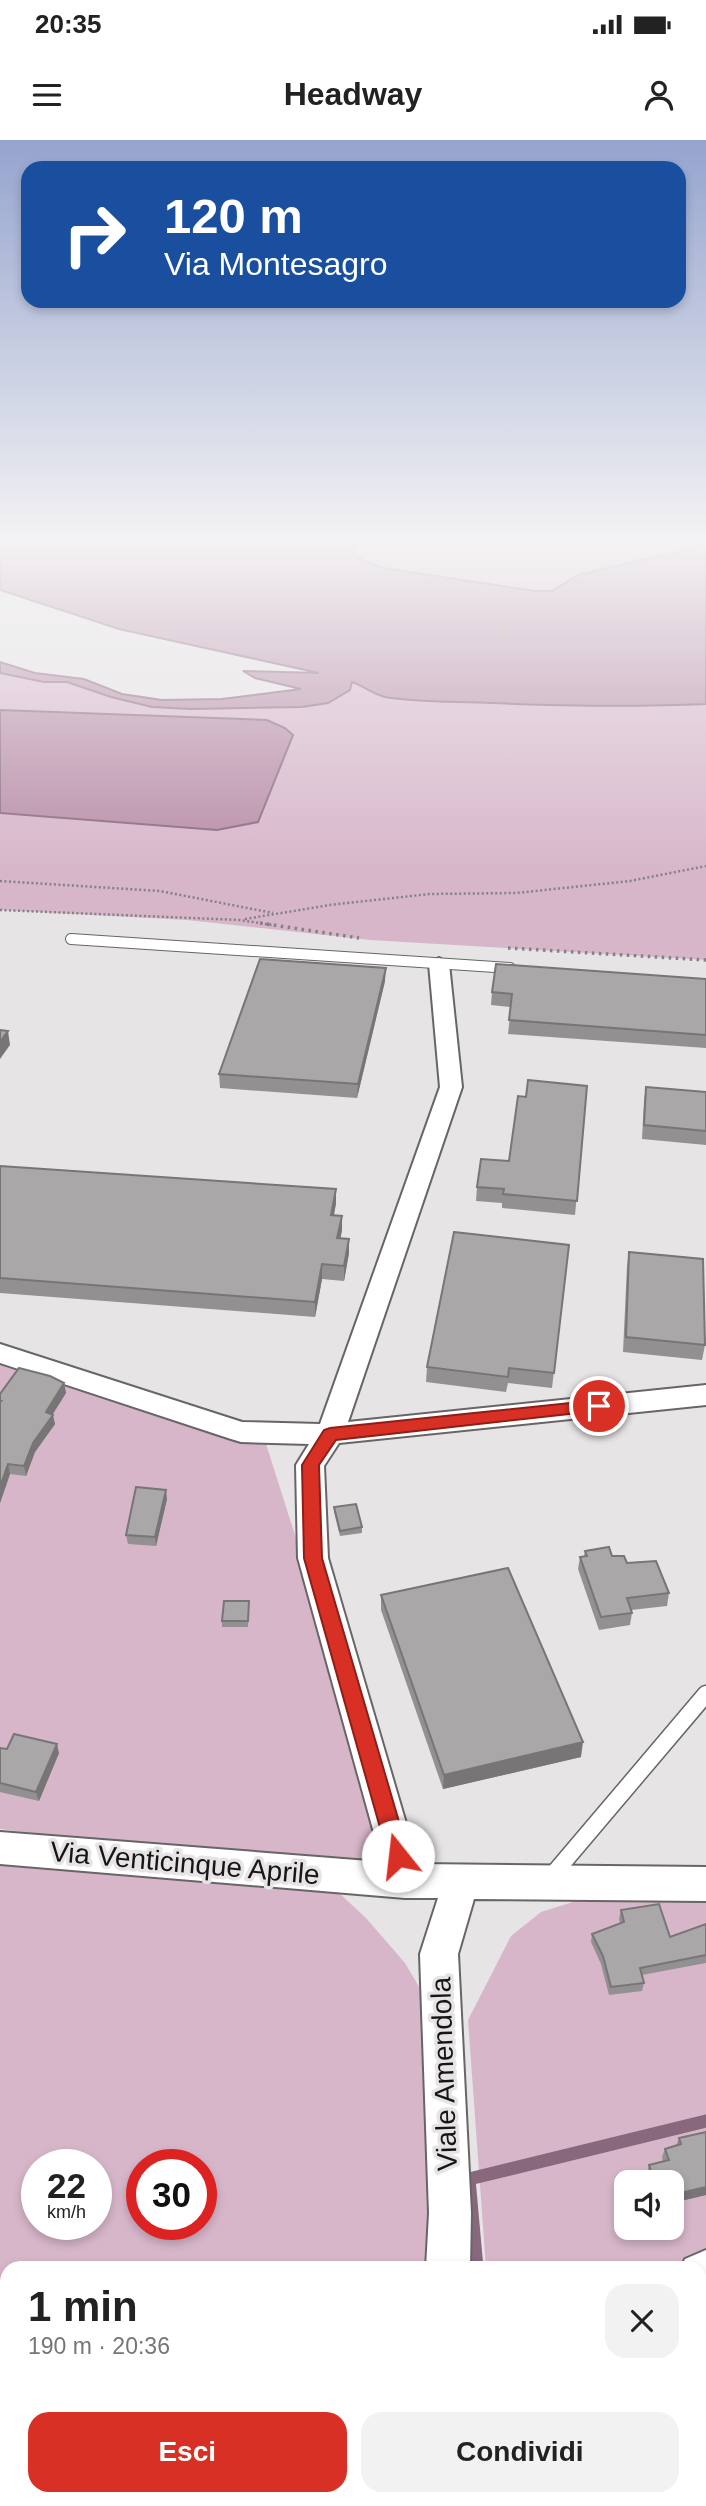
<!DOCTYPE html>
<html lang="it">
<head>
<meta charset="utf-8">
<style>
  :root { --surface:#fff; --page:#f2f2f2; --text:#222; --muted:#767676; --accent:#d93025 }
  body { margin:0; font-family:Arial,sans-serif; background:var(--page); color:var(--text); height:100vh; display:flex; flex-direction:column; font-size:26px; white-space:nowrap }
  * { box-sizing:border-box; margin:0 }
  p { font-size:23px; color:var(--muted) }
  .icon { flex:none; width:38px; height:38px; fill:none; stroke:currentColor; stroke-width:2; stroke-linecap:round; stroke-linejoin:round }
  .map { position:relative; flex:1; overflow:hidden }
  .details { position:absolute; left:0px; top:2121px; width:707px; height:245px; display:flex; flex-direction:column; background:var(--surface); border-radius:21px 21px 0 0; box-shadow:0 4px 10px #0003 }
  .details>* { flex:none }
  .hud { position:absolute; left:21px; top:21px; width:665px; height:147px; border-radius:21px; box-shadow:0 4px 10px #0003; background:#1a4fa0; color:#fff; overflow:hidden }
  .tools { position:absolute; left:614px; top:2030px; display:grid; gap:14px }
  .tools a { display:grid; place-items:center; width:70px; height:70px; border-radius:14px; background:var(--surface); box-shadow:0 4px 10px #0003; font-size:35px }
  .speed { position:absolute; left:21px; top:2009px; display:flex; gap:14px; font-size:35px; font-weight:700; text-align:center }
  .speed>* { display:grid; place-content:center; width:91px; height:91px; border-radius:50%; background:var(--surface); box-shadow:0 4px 10px #0003; line-height:1 }
  .speed small { font-size:18px; font-weight:400 }
  .speed .limit { border:10px solid #d22; background:#fff; color:#111 }
  .pin { position:absolute; display:grid; place-items:center; width:60px; height:60px; color:#fff; margin:-30px; border:4px solid #fff; border-radius:50%; box-shadow:0 2px 7px #0007 }
  .me { position:absolute; width:77px; margin:-38px; rotate:344deg; stroke-linejoin:round; filter:drop-shadow(0 0 5px #0008) }
  .turn { display:flex; align-items:center; gap:24px; height:147px; padding:0 28px; font-size:32px }
  .turn .icon { width:91px; height:91px; stroke-width:2.5 }
  .turn b { display:block; font-size:49px; line-height:60px }
  .round { display:grid; place-items:center; flex:none; width:74px; height:74px; border-radius:21px; background:var(--page) }
  .headline { display:flex; align-items:center; justify-content:space-between; height:119px; padding:0 28px }
  h1 { font-size:42px; font-weight:600; line-height:52px }
  .button { display:flex; gap:14px; margin-top:auto; padding:14px 28px }
  .button a { flex:1; height:80px; border-radius:21px; background:var(--accent); color:#fff; font-size:28px; font-weight:600; line-height:80px; text-align:center }
  .button a+a { background:var(--page); color:var(--text) }
  .status { display:flex; justify-content:space-between; align-items:center; height:49px; padding:0 35px; background:var(--surface); direction:ltr }
  .status svg { height:19px; fill:currentColor }
  header { display:flex; justify-content:space-between; align-items:center; height:91px; padding:0 28px; background:var(--surface); font-size:32px; font-weight:600 }
  .map>svg:first-child { display:block }
  .green { fill:#d7b6ca; fill-rule:evenodd }
  .water { fill:#b88ca7; stroke:#88687c; stroke-width:2 }
  .lines { fill:none; stroke-linecap:round; stroke-linejoin:round }
  .stream { stroke:#88687c; stroke-width:13 }
  .service-far1-casing { stroke:#686566; stroke-width:12 }
  .service-casing { stroke:#686566; stroke-width:19 }
  .minor-casing { stroke:#686566; stroke-width:4 }
  .path-far1 { stroke:#848183; stroke-width:2.5; stroke-dasharray:2 2.5; stroke-linecap:butt }
  .path { stroke:#848183; stroke-width:3.5; stroke-dasharray:2.5 4.5; stroke-linecap:butt }
  .service-far1 { stroke:#fff; stroke-width:10 }
  .service { stroke:#fff; stroke-width:16 }
  .minor { fill:#fff; fill-rule:evenodd }
  .wall { fill:#929091 }
  .shaded-wall { fill:#777576 }
  .building { fill:#aaa7a9; stroke:#777576; stroke-width:2 }
  .route { fill:#d93025; stroke:#8d1f18; stroke-width:2 }
  .labels { text-anchor:middle; dominant-baseline:central; stroke-width:7; stroke-linejoin:round; paint-order:stroke }
  .near-street-label { font-size:28px; fill:#171516; stroke:#e7e4e6 }
</style>
</head>
<body>
<div class="status"><b>20:35</b><svg viewBox="0 0 49 12"><path d="M0 12V9h3v3zM5 12V6h3v6zM10 12V3h3v9zM15 12V0h3v12zM26 1h20v11H26zM47 4h2v5h-2z"/></svg></div>
<header><svg class="icon" aria-label="menu" viewBox="0 0 24 24"><path d="M4 6h16M4 12h16M4 18h16"/></svg>Headway<svg class="icon" aria-label="person" viewBox="0 0 24 24"><circle cx="12" cy="8" r="4"/><path d="M4 21q1-7 8-7t8 7"/></svg></header>
<div class="map">
<svg width="706" height="2366" viewBox="0 0 706 2366">
  <rect width="100%" height="100%" fill="#e7e4e6"/>
  <g class="green">
    <polygon points="323,400 706,400 706,405 578,435 552,451 535,451 383,428 358,418 353,404"/>
    <polygon points="0,533 44,542 67,542 111,557 152,567 191,569 302,567 351,542 385,557 416,560 548,566 706,564 706,820 370,800 187,780 0,770 0,673 217,690 63,573 0,570"/>
    <polygon points="0,1208 260,1285 405,1741 0,1689"/>
    <path d="M0,1712L323,1738L366,1778L405,1823L435,1874L442,2128H7V2359H406L404,2366H0ZM37,2025H96V2084H37ZM142,2025H201V2084H142Z"/>
    <path d="M706,1757V2118L680,2128H486L468,1880L511,1796L541,1772L579,1760ZM626,2042H672V2088H626Z"/>
  </g>
  <g class="water">
    <path d="M0,400H323L353,404L358,418L383,428L535,451H552L578,435L706,405V564C635,567 563,566 492,563C457,561 420,563 385,557C372,554 364,546 352,542L350,550L328,563L302,567L191,569L152,567L111,557L67,542H44L0,533V522L35,533L84,539L122,554L162,560L222,559L301,549L255,538L243,531L319,533L119,489L0,450Z"/>
    <polygon points="0,570 267,580 285,588 293,595 258,682 217,690 0,673"/>
  </g>
  <g class="lines">
    <g class="stream">
      <polyline points="477,2128 469,2039 706,1981"/>
      <polyline points="445,2366 447,2359"/>
    </g>
    <defs>
      <polyline id="service-far1" points="71,799 510,828"/>
      <polyline id="service" points="550,1738 706,1554"/>
      <g id="minor">
        <polygon points="439,818 449,824 462,947 348,1282 706,1245 706,1265 339,1303 324,1326 328,1418 418,1724 706,1727 706,1761 474,1759 458,1814 471,2073 470,2128 426,2128 429,2073 420,1814 438,1758 405,1758 0,1724 0,1692 382,1722 298,1418 296,1325 309,1304 241,1302 231,1299 0,1223 0,1204 242,1282 320,1284 440,947 429,824"/>
        <polygon points="706,2110 706,2154 700,2156 700,2128 681,2128 685,2119"/>
        <polygon points="390,2359 438,2359 436,2366 388,2366"/>
      </g>
    </defs>
    <use href="#service-far1" class="service-far1-casing"/>
    <use href="#service" class="service-casing"/>
    <use href="#minor" class="minor-casing"/>
    <g class="path-far1">
      <polyline points="0,741 160,751 273,773"/>
      <polyline points="0,770 240,780 272,785"/>
      <polyline points="245,779 330,765 429,754 516,753 630,741 706,726"/>
    </g>
    <g class="path">
      <polyline points="260,783 359,798"/>
      <polyline points="508,808 706,820"/>
    </g>
    <use href="#service-far1" class="service-far1"/>
    <use href="#service" class="service"/>
    <use href="#minor" class="minor"/>
  </g>
  <g class="wall">
    <polygon points="706,839 706,908 508,894 511,867 491,865 492,852"/>
    <polygon points="385,841 357,958 220,948 219,934"/>
    <polygon points="587,946 575,1075 502,1068 502,1063 476,1061 477,1047 509,1021 526,957"/>
    <polygon points="646,947 706,952 706,1005 642,999 644,961"/>
    <polygon points="0,1026 336,1049 336,1063 334,1075 342,1076 342,1090 340,1098 349,1113 344,1141 322,1139 315,1177 0,1153"/>
    <polygon points="569,1105 552,1248 508,1243 506,1252 426,1242 427,1227"/>
    <polygon points="629,1112 705,1205 702,1220 623,1212 627,1126"/>
    <polygon points="64,1243 66,1253 52,1274 55,1284 35,1312 26,1336 10,1334 0,1363 0,1254"/>
    <polygon points="167,1359 156,1406 128,1404 126,1395"/>
    <polygon points="334,1367 362,1387 362,1393 340,1396 334,1372"/>
    <polygon points="585,1411 612,1416 627,1423 669,1453 667,1466 631,1470 632,1473 630,1485 599,1490 578,1429 580,1417 584,1416"/>
    <polygon points="381,1455 581,1617 443,1649 381,1470"/>
    <polygon points="249,1461 248,1487 222,1487 222,1481"/>
    <polygon points="0,1608 59,1613 39,1661 0,1652"/>
    <polygon points="621,1770 670,1797 706,1784 706,1823 642,1835 644,1843 642,1851 609,1855 601,1824 591,1802 592,1794 620,1783 619,1779"/>
    <polygon points="679,1998 706,2055 672,2063 672,2042 649,2042 647,2033 649,2025 663,2022 662,2017 665,2009 676,2006"/>
  </g>
  <g class="shaded-wall">
    <polygon points="386,828 385,841 357,958 358,944"/>
    <polygon points="8,891 10,905 0,919 0,902"/>
    <polygon points="336,1049 336,1063 331,1090 331,1075"/>
    <polygon points="342,1076 342,1090 338,1112 337,1098"/>
    <polygon points="349,1099 349,1113 344,1141 344,1126"/>
    <polygon points="322,1124 322,1139 315,1177 315,1162"/>
    <polygon points="64,1243 66,1253 48,1282 46,1272"/>
    <polygon points="53,1275 55,1284 35,1312 26,1336 24,1326 33,1303"/>
    <polygon points="8,1324 10,1334 0,1363 0,1347"/>
    <polygon points="166,1350 167,1359 156,1406 155,1397"/>
    <polygon points="583,1602 581,1617 443,1649 444,1635"/>
    <polygon points="57,1604 59,1613 39,1661 36,1652"/>
    <polygon points="706,2047 706,2055 672,2063 672,2055"/>
  </g>
  <g class="building">
    <polygon points="260,819 386,828 358,944 219,934"/>
    <polygon points="496,824 706,839 706,895 509,880 512,854 492,852"/>
    <polygon points="0,890 8,891 0,902"/>
    <polygon points="528,940 587,946 577,1061 503,1054 504,1049 477,1047 481,1019 509,1021 518,956 526,957"/>
    <polygon points="646,947 706,952 706,991 644,985"/>
    <polygon points="0,1026 336,1049 331,1075 342,1076 337,1098 349,1099 344,1126 322,1124 315,1162 0,1138"/>
    <polygon points="454,1092 569,1105 554,1233 509,1228 508,1237 427,1227"/>
    <polygon points="629,1112 703,1119 705,1205 626,1197"/>
    <polygon points="19,1228 50,1236 64,1243 46,1272 53,1275 33,1303 24,1326 8,1324 0,1347 0,1262 1,1261 0,1261 0,1254"/>
    <polygon points="136,1347 166,1350 155,1397 126,1395"/>
    <polygon points="356,1364 362,1387 340,1391 334,1367"/>
    <polygon points="609,1407 612,1416 624,1416 627,1423 656,1421 669,1453 627,1458 632,1473 601,1477 580,1417 587,1416 585,1411"/>
    <polygon points="508,1428 583,1602 444,1635 381,1455"/>
    <polygon points="224,1461 249,1461 248,1481 222,1481"/>
    <polygon points="14,1594 57,1604 36,1652 0,1643 0,1608 7,1609"/>
    <polygon points="659,1764 670,1797 706,1784 706,1815 640,1828 644,1843 611,1847 603,1816 592,1794 624,1782 621,1770"/>
    <polygon points="706,1992 706,2047 672,2055 672,2042 655,2042 649,2025 669,2020 665,2009 681,2004 679,1998"/>
  </g>
  <linearGradient id="sky" x2="0" y2="1"><stop stop-color="#95a4ce"/><stop offset="0.55" stop-color="#f4f3f4"/><stop offset="1" stop-color="#f4f3f4" stop-opacity="0"/></linearGradient>
  <rect width="706" height="731" fill="url(#sky)"/>
  <polygon class="route" points="599,1260 605,1262 607,1266 605,1270 336,1300 319,1325 322,1418 409,1716 406,1723 398,1726 390,1723 304,1418 302,1325 324,1290 330,1288"/>
  <g class="labels">
    <g class="near-street-label">
      <text transform="translate(185 1723) rotate(5)">Via Venticinque Aprile</text>
      <text transform="translate(444 1934) rotate(-92)">Viale Amendola</text>
    </g>
  </g>
</svg>
<div class="tools">
<a><svg class="icon" aria-label="sound" viewBox="0 0 24 24"><path d="M4 9h4l5-4v14l-5-4H4zM17 9q2 3 0 6"/></svg></a>
</div>
<div class="speed"><div>22<small>km/h</small></div><div class="limit">30</div></div>
<div class="pin" style="left:599px;top:1266px;background:#d93025"><svg class="icon" aria-label="arrive" viewBox="0 0 24 24"><path d="M6 21V4h12l-3 4 3 4H6"/></svg></div>
<svg class="me" style="left:398px;top:1716px" viewBox="-20 -20 40 40"><circle r="19" fill="#fff"/><path d="M0-13L10 11 0 6-10 11z" fill="#d93025"/></svg>
<div class="hud">
<div class="turn"><svg class="icon" aria-label="right" viewBox="0 0 24 24"><path d="M7 20v-9h11M14 6l5 5-5 5"/></svg><div><b>120 m</b>Via Montesagro</div></div>
</div>
<section class="details">
<div class="headline"><div><h1>1 min</h1><p>190 m · 20:36</p></div><a class="round"><svg class="icon" aria-label="close" viewBox="0 0 24 24"><path d="M6 6l12 12M18 6L6 18"/></svg></a></div>
<div class="button"><a>Esci</a><a>Condividi</a></div>
</section>
</div>
</body>
</html>
